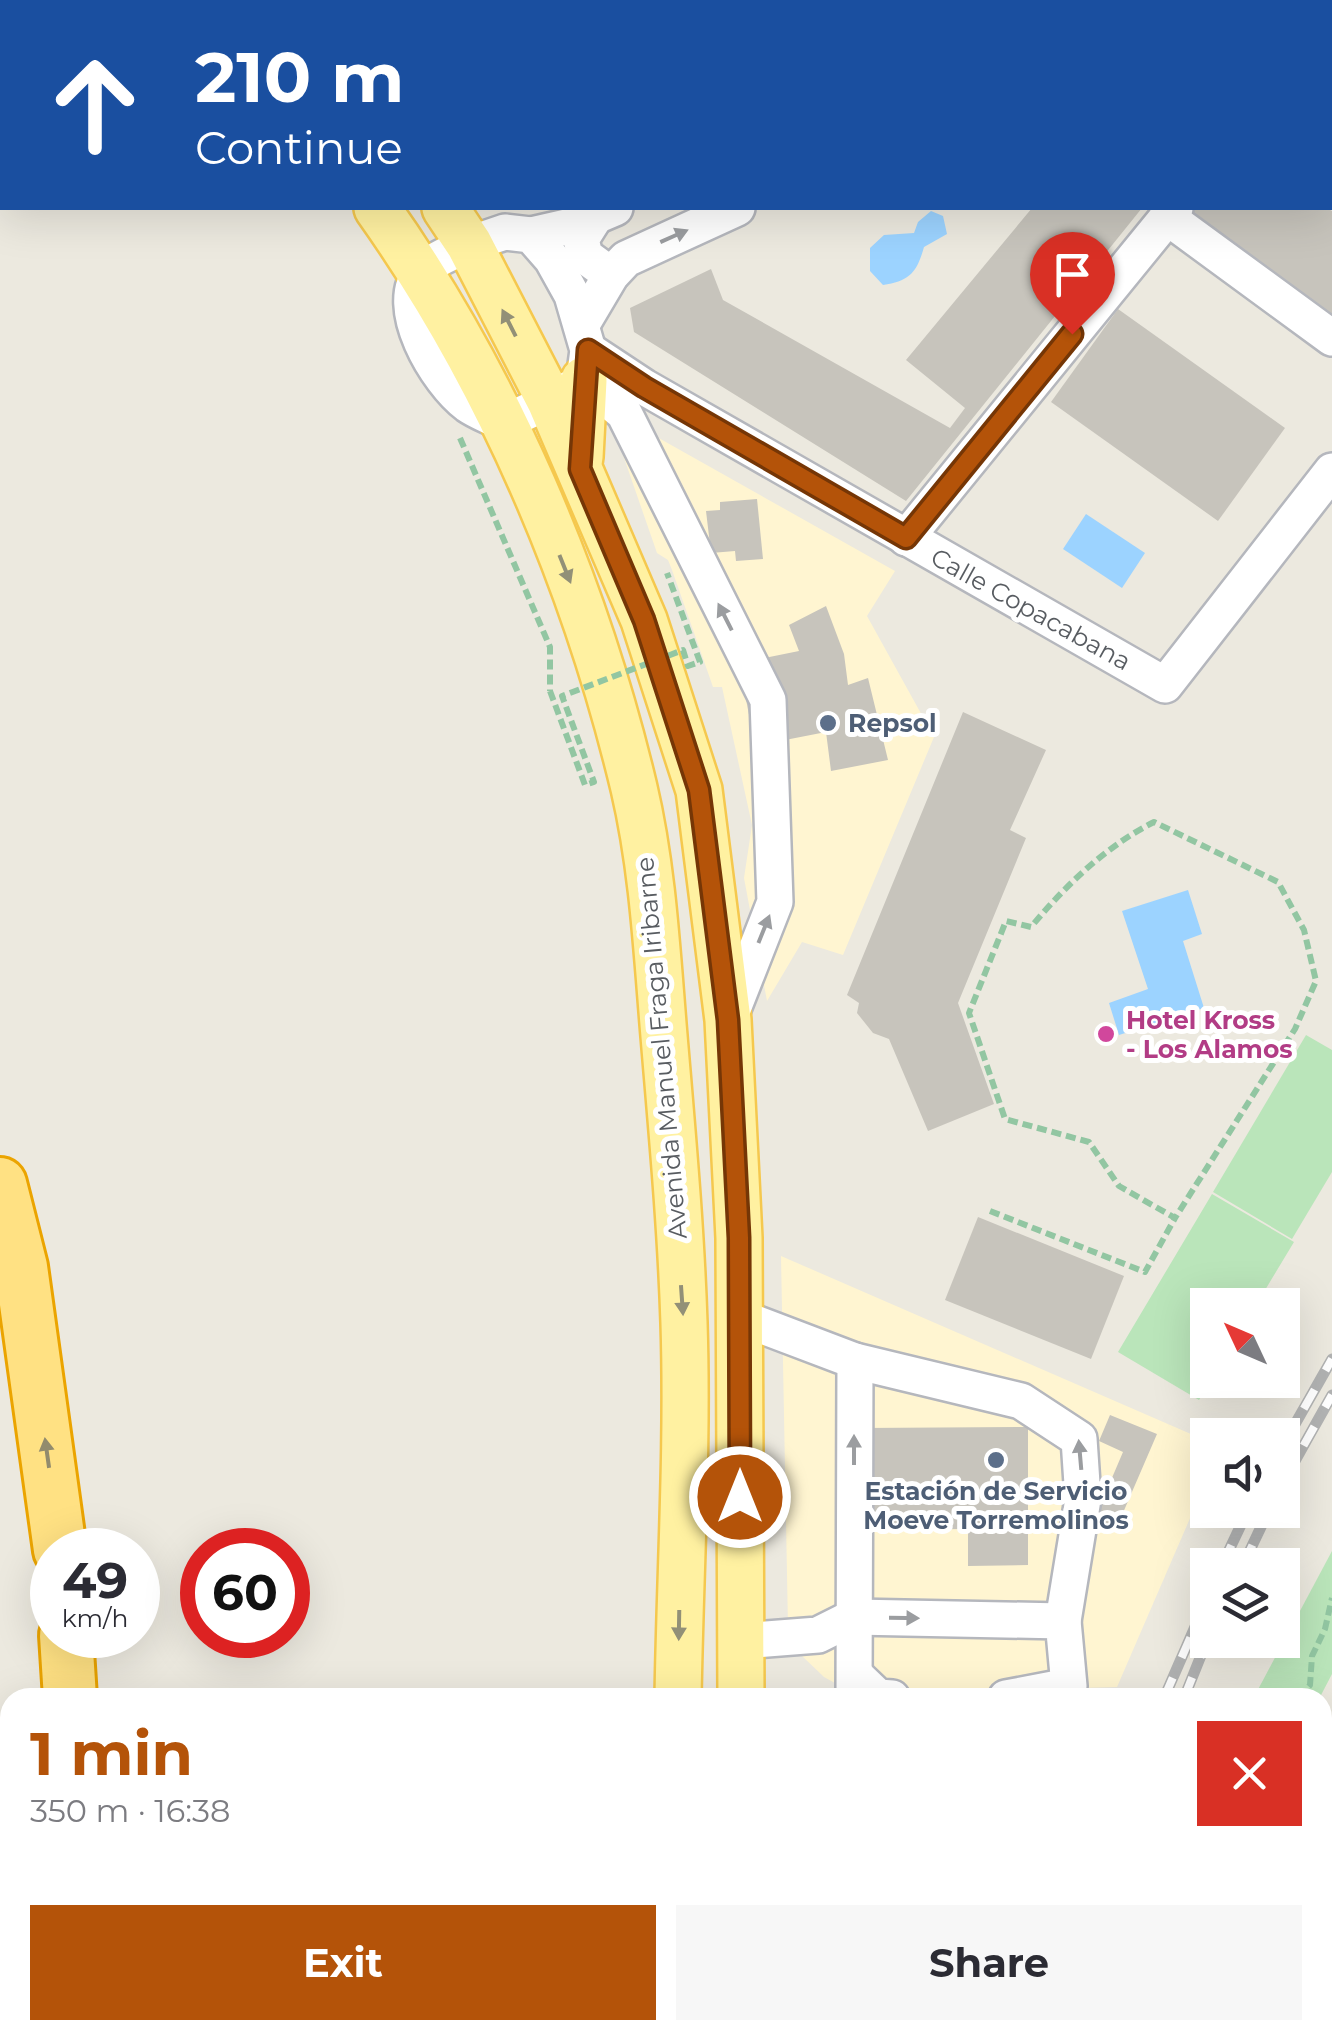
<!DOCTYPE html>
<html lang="en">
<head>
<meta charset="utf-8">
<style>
  :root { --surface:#fff; --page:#f7f7f7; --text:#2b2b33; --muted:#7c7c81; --accent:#b45309 }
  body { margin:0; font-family:Montserrat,sans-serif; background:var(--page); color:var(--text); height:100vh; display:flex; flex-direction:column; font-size:38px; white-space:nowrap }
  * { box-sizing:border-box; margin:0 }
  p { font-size:32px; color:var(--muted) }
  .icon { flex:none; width:55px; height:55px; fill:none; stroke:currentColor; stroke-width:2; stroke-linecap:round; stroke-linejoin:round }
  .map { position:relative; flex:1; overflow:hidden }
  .side { position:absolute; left:0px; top:1688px; width:1332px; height:352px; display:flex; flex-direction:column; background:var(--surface); border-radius:30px 30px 0 0; box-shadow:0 10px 40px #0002 }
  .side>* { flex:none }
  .top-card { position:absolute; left:0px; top:0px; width:1332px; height:210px; box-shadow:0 10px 40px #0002; background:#1a4fa0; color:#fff; overflow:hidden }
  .needle { width:65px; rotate:314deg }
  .buttons { position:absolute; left:1190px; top:1288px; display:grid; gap:20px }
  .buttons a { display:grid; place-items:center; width:110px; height:110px; border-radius:0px; background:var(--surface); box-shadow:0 10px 40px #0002; font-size:50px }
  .speed { position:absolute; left:30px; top:1528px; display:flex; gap:20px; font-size:50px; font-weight:700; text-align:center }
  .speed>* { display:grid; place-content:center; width:130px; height:130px; border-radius:50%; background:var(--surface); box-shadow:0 10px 40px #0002; line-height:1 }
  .speed small { font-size:25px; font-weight:400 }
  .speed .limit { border:15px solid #d22; background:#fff; color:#111 }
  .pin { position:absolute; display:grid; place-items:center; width:85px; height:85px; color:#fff; margin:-102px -42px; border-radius:50% 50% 50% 0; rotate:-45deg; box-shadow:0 0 10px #0007 }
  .pin .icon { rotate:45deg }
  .me { position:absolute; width:110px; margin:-55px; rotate:0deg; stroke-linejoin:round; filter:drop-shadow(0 0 8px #0008) }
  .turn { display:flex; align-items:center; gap:35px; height:210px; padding:0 30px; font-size:45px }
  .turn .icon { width:130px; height:130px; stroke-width:2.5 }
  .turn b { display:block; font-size:70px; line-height:85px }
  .round { display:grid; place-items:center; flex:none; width:105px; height:105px; border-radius:0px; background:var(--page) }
  .summary { display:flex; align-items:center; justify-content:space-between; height:170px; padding:0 30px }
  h1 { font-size:60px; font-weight:700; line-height:75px; color:var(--accent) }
  .cta { display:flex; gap:20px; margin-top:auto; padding:20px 30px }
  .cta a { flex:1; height:115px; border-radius:0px; background:var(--accent); color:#fff; font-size:40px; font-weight:700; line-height:115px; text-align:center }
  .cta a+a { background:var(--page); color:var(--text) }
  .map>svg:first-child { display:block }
  .commercial { fill:#fff5d1 }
  .green { fill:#bae5ba }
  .water { fill:#9cd3ff }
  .building { fill:#c7c4bc }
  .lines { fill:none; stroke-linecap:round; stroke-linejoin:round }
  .minor-casing { stroke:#b5b7bd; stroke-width:40 }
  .major-casing { stroke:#f5c84e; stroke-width:50 }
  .highway-casing { stroke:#eba400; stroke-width:58 }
  .path { stroke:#92c6a2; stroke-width:6; stroke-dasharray:10 5; stroke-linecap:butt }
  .minor { stroke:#fff; stroke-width:35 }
  .major { stroke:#fff1a1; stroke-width:45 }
  .highway { stroke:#ffe183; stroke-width:52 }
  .rail-casing { stroke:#b1b2b2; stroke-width:11 }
  .rail { stroke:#fff; stroke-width:8; stroke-dasharray:22; stroke-linecap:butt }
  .path-bridge { stroke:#92c6a2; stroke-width:6; stroke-dasharray:10 5; stroke-linecap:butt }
  .oneway { fill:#9b9da0 }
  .oneway2 { fill:#929077 }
  .oneway3 { fill:#928b6d }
  .route-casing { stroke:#753606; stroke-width:25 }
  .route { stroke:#b45309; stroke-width:18 }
  .service-dot { fill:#5c6f8a; stroke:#fff; stroke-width:4 }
  .hotel-dot { fill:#d1479c; stroke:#fff; stroke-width:4 }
  .labels { text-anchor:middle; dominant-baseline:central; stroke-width:10; stroke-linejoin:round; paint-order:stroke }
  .street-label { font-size:25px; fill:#585c61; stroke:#fff }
  .service-label { font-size:25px; font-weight:bold; fill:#4e5e75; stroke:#fff; text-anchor:start }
  .hotel-label { font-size:25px; font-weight:bold; fill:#b23c85; stroke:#fff; text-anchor:start }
</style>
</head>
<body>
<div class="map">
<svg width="1332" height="2038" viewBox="0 0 1332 2038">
  <rect width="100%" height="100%" fill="#ece9df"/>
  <g class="commercial">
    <polygon points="648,432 895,571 867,616 934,737 843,955 802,942 767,1001 744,878 752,825 722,687 713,687 672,570 668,560 657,553 623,455"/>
    <polygon points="781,1256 1207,1441 1207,1479 1117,1687 960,1691 844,1688 824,1677 800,1654 788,1627"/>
    <polygon points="269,2030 561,2030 560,2038 269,2038"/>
  </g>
  <g class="green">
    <polygon points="1306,1035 1332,1050 1332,1172 1292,1239 1213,1192"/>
    <polygon points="1212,1194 1294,1242 1256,1305 1208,1305 1208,1380 1211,1380 1199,1400 1118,1352"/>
    <polygon points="1332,1551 1332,1674 1320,1697 1254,1697"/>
  </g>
  <g class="water">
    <path d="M931,211L943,216L947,234L924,247C917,272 910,281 883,285L870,271V248L884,235L914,233L918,222Z"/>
    <polygon points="1086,514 1145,553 1122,588 1063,549"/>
    <polygon points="1188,890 1202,934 1183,941 1204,1008 1119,1035 1109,1003 1148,989 1122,911"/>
  </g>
  <g class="building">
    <polygon points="1032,208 1142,208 906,501 634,332 630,308 711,269 723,300 950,428 965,408 906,360"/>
    <polygon points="1196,208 1327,208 1332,211 1332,319 1193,212"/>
    <polygon points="1118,309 1285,428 1218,521 1051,402"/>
    <polygon points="757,499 763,559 736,561 735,551 711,553 706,511 720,510 720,502"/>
    <polygon points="826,606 844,654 848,685 868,678 888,760 831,771 826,732 755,746 739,663 799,651 789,625"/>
    <polygon points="963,712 1046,750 1010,830 1026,838 958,1003 994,1104 928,1131 889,1039 873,1033 857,1013 859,1003 847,995"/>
    <polygon points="978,1217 1124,1276 1091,1359 945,1300"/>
    <polygon points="1110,1415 1157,1434 1116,1529 1094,1520 1123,1452 1099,1441"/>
    <polygon points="1028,1427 1028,1565 968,1566 968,1529 863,1530 862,1428"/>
    <polygon points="327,2030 358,2030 357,2038 327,2038"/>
    <polygon points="412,2030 444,2030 443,2038 411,2038"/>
  </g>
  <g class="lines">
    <defs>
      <g id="minor">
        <polyline points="475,0 475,2"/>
        <polyline points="1263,0 1264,2"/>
        <polyline points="548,2 556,0"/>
        <polyline points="1058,2 1063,0"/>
        <polyline points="1197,2 1202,0"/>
        <polyline points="595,217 581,239 585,256 611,275"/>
        <polyline points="1167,217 1332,338"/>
        <path d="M505,232L531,235L552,259L572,295L588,350L584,380L550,401L503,423C492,417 478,412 468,405C437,382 391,306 422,271C435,256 486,238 505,232Z"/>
        <polyline points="531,235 575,225 615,208"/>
        <polyline points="582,324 611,275 626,259 737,208"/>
        <polyline points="588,350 644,387 1165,685 1332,471"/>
        <polyline points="584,380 624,413 768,700 775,902 729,1019"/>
        <polyline points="906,538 1175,208"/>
        <polyline points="739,1317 855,1361 854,1698"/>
        <polyline points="855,1361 1021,1401 1079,1439 1083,1499 1063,1621"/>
        <polyline points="741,1641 818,1635 854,1617 1063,1621 1069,1686 1006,1698"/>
        <polyline points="855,1675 878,1697 892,1698"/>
        <polyline points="1322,1774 1332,1746"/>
        <polyline points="1241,2038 1243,2030"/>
      </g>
      <g id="major">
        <polyline points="231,0 232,2"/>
        <polyline points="297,0 298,2"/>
        <polyline points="335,0 337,2"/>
        <path d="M377,208C499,380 585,583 634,788C653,869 657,953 664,1036C672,1131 681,1228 684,1323C688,1448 680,1573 678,1698"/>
        <polyline points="445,208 469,244 550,401 644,620 699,790 728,1020 739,1238 741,1698"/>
        <polyline points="580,457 584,380"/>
        <polyline points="776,2030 777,2038"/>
        <polyline points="673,2038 673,2030"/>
        <polyline points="739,2038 740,2030"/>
      </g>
      <g id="highway">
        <polyline points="0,1184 21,1267 60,1550"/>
        <polyline points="66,1635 70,1698"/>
        <polyline points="0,1825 0,1879"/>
        <polyline points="69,2038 69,2030"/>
      </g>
    </defs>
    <use href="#minor" class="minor-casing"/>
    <use href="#major" class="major-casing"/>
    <use href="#highway" class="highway-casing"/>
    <g class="path">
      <polyline points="460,438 550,647 550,691"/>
      <path d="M990,1211L1145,1272L1175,1218L1119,1186L1089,1142L1005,1119L969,1013L1006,921L1031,927C1066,885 1105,847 1154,822L1278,882L1304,930L1316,981L1295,1029L1175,1218"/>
      <polyline points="1299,1698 1310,1685 1312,1656 1325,1629 1332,1598"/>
    </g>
    <use href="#minor" class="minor"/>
    <use href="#major" class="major"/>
    <use href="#highway" class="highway"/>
    <defs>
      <g id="rail">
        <polyline points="1282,1447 1332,1359"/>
        <polyline points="1282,1484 1332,1395"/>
        <polyline points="1222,1565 1248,1510"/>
        <polyline points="1243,1565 1269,1510"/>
        <polyline points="1164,1698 1208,1597"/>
        <polyline points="1184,1698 1208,1638"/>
        <polyline points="1061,2038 1063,2030"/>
        <polyline points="1080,2038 1081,2030"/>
      </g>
    </defs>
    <use href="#rail" class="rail-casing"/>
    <use href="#rail" class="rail"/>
    <polyline class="path-bridge" points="550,691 585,785 594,782 562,696 683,650 688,666 700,662 667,573"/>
  </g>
  <defs><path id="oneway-solid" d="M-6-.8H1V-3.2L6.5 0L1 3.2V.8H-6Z" transform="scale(2.5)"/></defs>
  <g class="oneway">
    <use href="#oneway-solid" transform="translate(674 236) rotate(-24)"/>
    <use href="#oneway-solid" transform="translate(725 617) rotate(-117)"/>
    <use href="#oneway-solid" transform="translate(764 929) rotate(-68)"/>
    <use href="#oneway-solid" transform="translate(854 1450) rotate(-90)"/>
    <use href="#oneway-solid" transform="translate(1080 1455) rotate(-95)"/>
    <use href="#oneway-solid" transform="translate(904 1618) rotate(1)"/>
  </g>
  <g class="oneway2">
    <use href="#oneway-solid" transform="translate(509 323) rotate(-117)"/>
    <use href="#oneway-solid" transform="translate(565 569) rotate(68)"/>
    <use href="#oneway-solid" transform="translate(682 1300) rotate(86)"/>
    <use href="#oneway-solid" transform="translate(679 1625) rotate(91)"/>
  </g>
  <use class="oneway3" href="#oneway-solid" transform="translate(47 1453) rotate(-98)"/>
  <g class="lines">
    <defs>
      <polyline id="route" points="740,1497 739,1238 728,1020 699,790 644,620 580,469 588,350 644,387 906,538 1072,334"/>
    </defs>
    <use href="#route" class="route-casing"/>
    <use href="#route" class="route"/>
  </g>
  <g class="service-dot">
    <circle cx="828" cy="723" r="10"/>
    <circle cx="996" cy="1460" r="10"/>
  </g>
  <circle class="hotel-dot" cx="1106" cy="1034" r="10"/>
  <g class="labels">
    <g class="street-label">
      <text transform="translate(1031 609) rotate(29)">Calle Copacabana</text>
      <text transform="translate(661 1048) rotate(-95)">Avenida Manuel Fraga Iribarne</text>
    </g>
    <g class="service-label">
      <text x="848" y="723">Repsol</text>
      <text x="996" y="1491" text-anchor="middle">Estación de Servicio<tspan x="996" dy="29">Moeve Torremolinos</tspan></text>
    </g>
    <g class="hotel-label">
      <text x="1126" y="1020">Hotel Kross<tspan x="1126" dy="29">- Los Alamos</tspan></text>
    </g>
  </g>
</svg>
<div class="buttons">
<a><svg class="needle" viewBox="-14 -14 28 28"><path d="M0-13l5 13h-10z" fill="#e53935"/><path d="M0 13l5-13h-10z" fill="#7c7c81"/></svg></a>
<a><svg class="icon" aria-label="sound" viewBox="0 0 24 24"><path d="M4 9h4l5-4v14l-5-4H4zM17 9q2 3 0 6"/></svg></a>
<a><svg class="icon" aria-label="layers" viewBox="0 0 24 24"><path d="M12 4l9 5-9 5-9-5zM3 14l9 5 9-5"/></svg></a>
</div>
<div class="speed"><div>49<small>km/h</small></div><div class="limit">60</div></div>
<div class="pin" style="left:1072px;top:334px;background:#d93025"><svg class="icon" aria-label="arrive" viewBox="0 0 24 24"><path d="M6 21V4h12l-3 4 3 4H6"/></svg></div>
<svg class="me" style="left:740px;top:1497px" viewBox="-20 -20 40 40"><circle r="17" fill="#b45309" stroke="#fff" stroke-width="3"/><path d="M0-11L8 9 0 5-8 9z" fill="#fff"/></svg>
<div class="top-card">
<div class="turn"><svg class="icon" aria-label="ahead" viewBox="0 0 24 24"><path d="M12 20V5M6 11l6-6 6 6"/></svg><div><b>210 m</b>Continue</div></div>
</div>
<section class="side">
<div class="summary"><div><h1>1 min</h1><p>350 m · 16:38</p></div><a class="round" style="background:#d93025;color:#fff"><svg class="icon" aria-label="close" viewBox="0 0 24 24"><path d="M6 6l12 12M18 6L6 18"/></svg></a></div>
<div class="cta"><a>Exit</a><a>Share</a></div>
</section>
</div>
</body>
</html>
